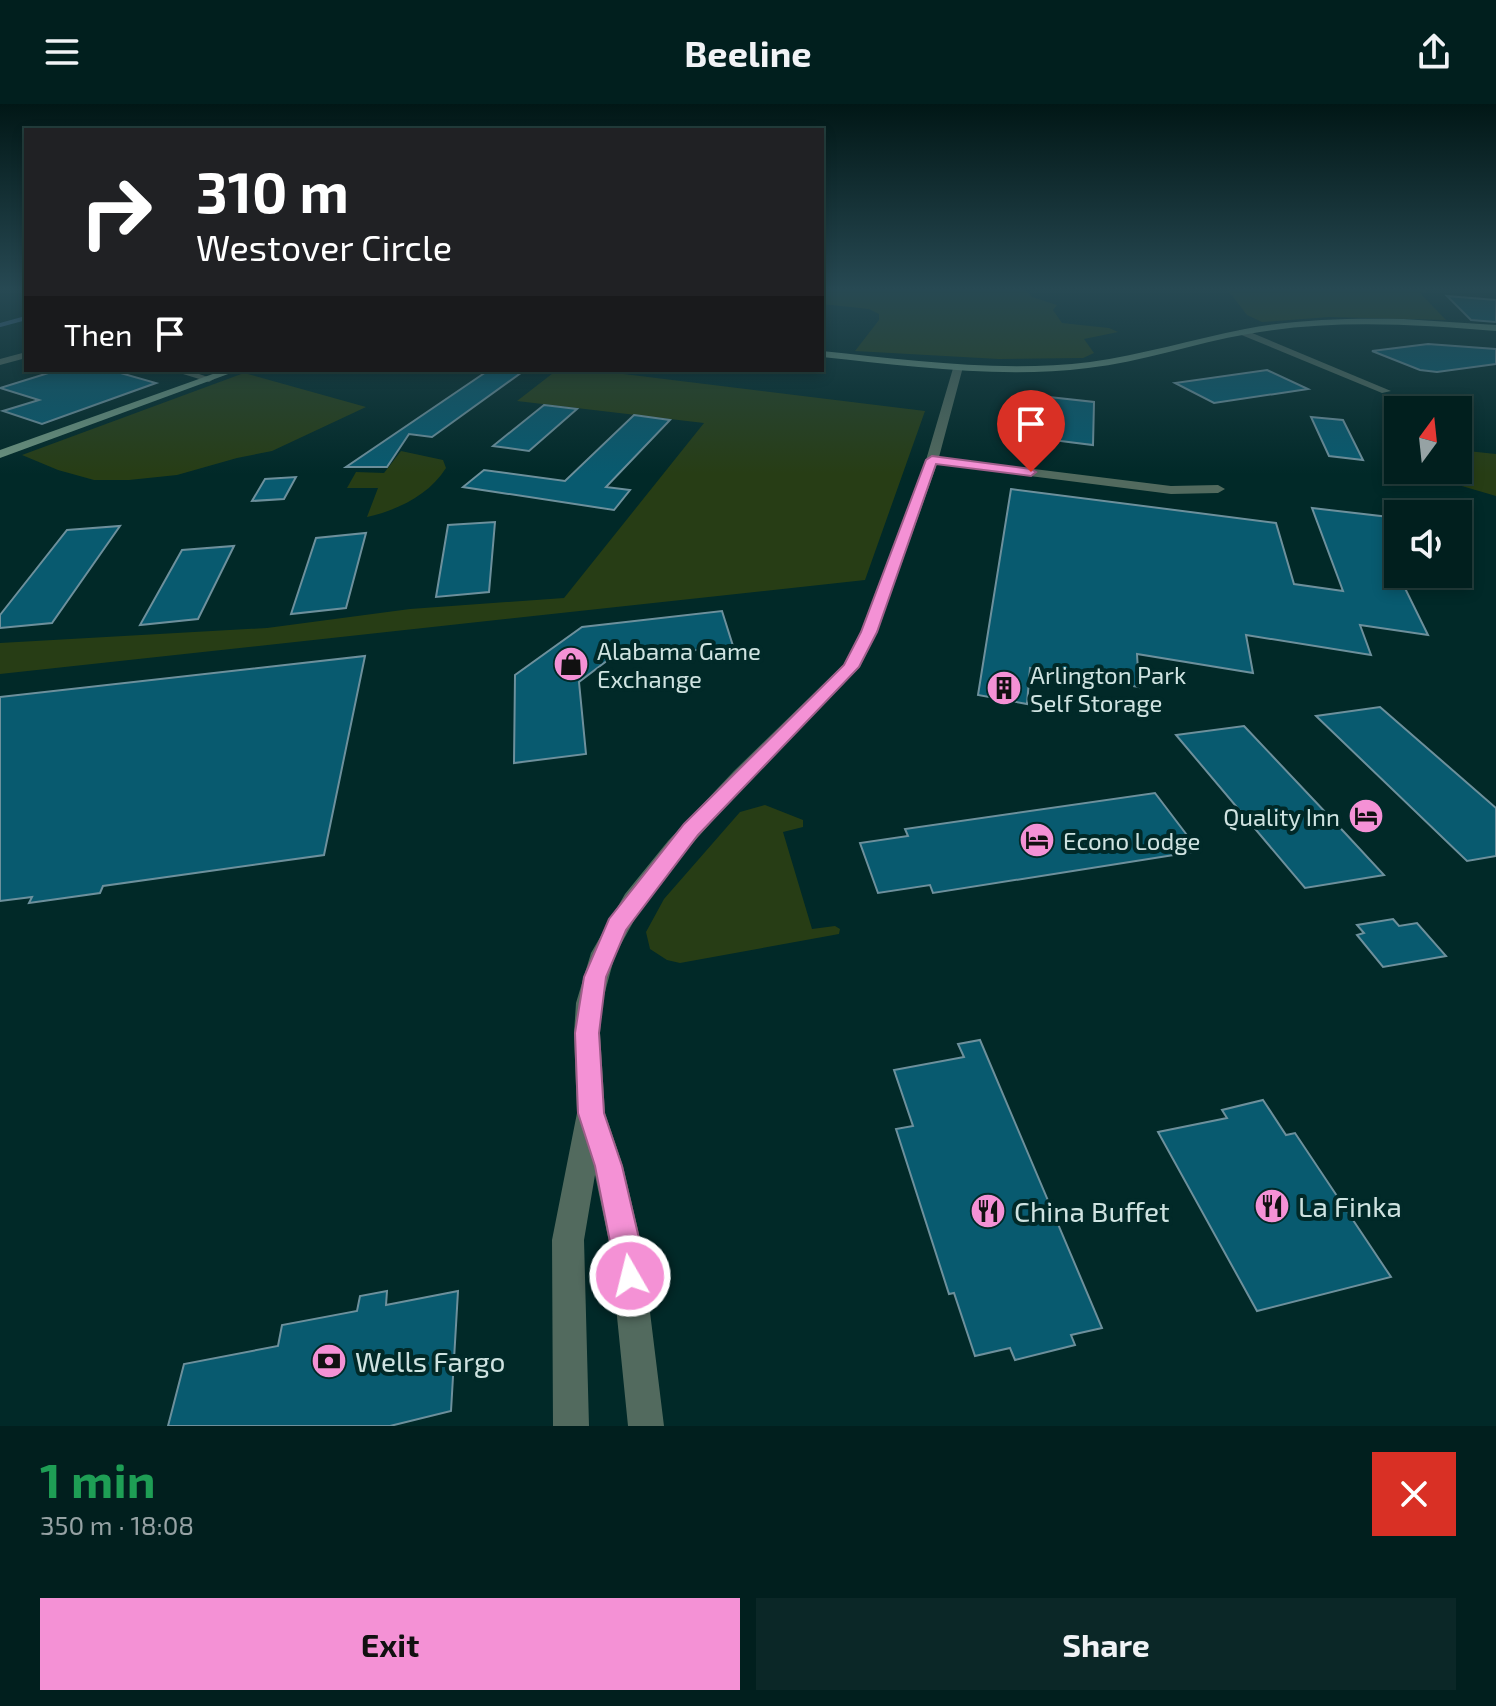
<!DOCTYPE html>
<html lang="en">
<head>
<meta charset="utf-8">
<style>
  :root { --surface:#011f1e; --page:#0b2727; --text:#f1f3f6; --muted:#96a2a4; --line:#233d3c; --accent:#f491d5 }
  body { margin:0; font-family:"Exo 2",sans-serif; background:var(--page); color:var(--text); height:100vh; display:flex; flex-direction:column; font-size:30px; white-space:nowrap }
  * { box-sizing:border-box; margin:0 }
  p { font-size:26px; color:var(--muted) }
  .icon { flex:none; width:44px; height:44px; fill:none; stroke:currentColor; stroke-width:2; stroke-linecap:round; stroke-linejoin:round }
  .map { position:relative; height:1322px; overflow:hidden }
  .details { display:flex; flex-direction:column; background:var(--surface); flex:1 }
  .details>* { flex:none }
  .top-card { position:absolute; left:24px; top:24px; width:800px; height:244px; border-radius:0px; box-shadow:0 4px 12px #0003,0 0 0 2px var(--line); background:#202124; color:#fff; overflow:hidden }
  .needle { width:52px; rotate:15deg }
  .tools { position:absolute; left:1384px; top:292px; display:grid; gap:16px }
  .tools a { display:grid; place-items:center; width:88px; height:88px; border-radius:0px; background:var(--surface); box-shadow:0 4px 12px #0003,0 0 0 2px var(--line); font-size:40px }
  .pin { position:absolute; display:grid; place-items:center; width:68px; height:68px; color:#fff; margin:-82px -34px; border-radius:50% 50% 50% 0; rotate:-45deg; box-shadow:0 0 8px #0007 }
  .pin .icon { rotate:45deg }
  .me { position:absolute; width:88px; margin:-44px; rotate:352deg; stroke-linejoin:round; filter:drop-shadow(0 0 6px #0008) }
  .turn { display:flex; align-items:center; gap:28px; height:168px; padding:0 40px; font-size:36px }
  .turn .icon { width:104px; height:104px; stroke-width:2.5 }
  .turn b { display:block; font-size:56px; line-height:68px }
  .then { display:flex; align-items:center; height:76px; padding:0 40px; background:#0003; gap:16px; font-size:30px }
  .round { display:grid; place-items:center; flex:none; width:84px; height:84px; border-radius:0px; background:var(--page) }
  .summary { display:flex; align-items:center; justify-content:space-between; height:136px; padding:0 40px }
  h1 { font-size:48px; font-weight:700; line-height:60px; color:#1e9e55 }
  .action { display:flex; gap:16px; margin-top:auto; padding:16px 40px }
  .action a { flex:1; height:92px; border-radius:0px; background:var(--accent); color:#111; font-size:32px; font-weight:700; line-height:92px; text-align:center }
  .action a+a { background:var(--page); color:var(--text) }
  header { display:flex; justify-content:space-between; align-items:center; height:104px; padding:0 40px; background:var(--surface); font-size:36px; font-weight:700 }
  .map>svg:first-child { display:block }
  .green { fill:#273d15 }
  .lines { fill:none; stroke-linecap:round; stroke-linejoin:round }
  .stream { stroke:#446991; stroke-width:4 }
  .building { fill:#085a6f; stroke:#6d909c; stroke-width:2 }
  .street { fill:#526a5e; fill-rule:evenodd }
  .secondary { fill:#6c937f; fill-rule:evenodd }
  .route { fill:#f491d5; stroke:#9f5e8a; stroke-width:2 }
  .labels { text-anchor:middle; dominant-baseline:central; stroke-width:8; stroke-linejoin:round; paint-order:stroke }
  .poi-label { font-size:24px; fill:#cfe3e1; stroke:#012928; text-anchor:start }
  .near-poi-label { font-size:28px; fill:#cfe3e1; stroke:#012928; text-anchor:start }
</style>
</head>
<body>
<header><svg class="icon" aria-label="menu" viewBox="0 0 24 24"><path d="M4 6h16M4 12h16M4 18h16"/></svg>Beeline<svg class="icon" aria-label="share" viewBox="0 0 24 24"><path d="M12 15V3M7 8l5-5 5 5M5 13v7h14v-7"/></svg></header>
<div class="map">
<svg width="1496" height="1322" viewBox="0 0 1496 1322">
  <rect width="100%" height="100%" fill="#012928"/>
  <g class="green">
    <polygon points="822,185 1024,185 1032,193 1057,201 1053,206 1062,219 1109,224 1118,228 1084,235 1094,249 1083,254 999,255 855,247 879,216 879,210 869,205 822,200"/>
    <polygon points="1227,185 1432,185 1420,189 1446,216 1329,213 1262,218 1247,211"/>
    <polygon points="557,266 591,266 925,307 865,476 0,570 0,539 267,524 410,505 564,494 704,319 517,297"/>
    <polygon points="244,269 366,303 272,347 237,354 177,371 129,376 94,376 58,366 22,351"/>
    <polygon points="1458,346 1496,350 1496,392 1407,366 1458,366"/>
    <path d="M401,347L443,356L446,364C429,391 398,406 367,413L378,384H347L356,368L384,369Z"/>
    <polygon points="765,701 803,716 803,723 783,728 812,825 835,822 840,825 839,830 680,859 667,856 650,845 646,828 664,795 740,708"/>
  </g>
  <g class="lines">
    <polyline class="stream" points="0,221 26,214"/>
  </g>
  <g class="building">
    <polygon points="1447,192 1496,196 1496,218 1471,216"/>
    <polygon points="1428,240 1496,245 1496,260 1437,268 1420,266 1372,247"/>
    <polygon points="58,266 110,266 156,279 42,320 3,307 39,296 0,284"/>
    <polygon points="489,266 525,266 432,333 409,330 387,363 346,363"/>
    <polygon points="1267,266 1308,285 1214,299 1175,279"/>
    <polygon points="1049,293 1094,298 1093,341 1044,335"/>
    <polygon points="544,301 577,305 529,347 493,342"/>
    <polygon points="634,311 670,316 606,383 630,386 614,406 463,383 484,366 565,377"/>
    <polygon points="1311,313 1343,316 1363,356 1329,352"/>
    <polygon points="296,373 284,395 252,397 265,375"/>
    <polygon points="1011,385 1276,419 1294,480 1343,487 1312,404 1389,413 1398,432 1398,470 1428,531 1360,521 1371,551 1246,531 1253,569 1137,550 1139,583 1030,564 1027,600 978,591"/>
    <polygon points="495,418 489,488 436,493 448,421"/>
    <polygon points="120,422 52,519 0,524 0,511 67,426"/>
    <polygon points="366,429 346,504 291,510 316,434"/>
    <polygon points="234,442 198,515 140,521 182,446"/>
    <polygon points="722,507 733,542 608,556 579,578 586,650 514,659 515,571 582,523"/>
    <polygon points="365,552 324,751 103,782 100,789 29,799 32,793 0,797 0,593"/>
    <polygon points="1380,603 1496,704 1496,752 1467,757 1316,612"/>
    <polygon points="1244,622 1345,729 1384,771 1305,784 1176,631"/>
    <polygon points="1155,689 1199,747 933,789 930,781 878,789 860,739 908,732 905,725"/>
    <polygon points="1393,815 1399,822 1417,819 1446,852 1383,863 1357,831 1364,829 1357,821"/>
    <polygon points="980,936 1102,1224 1071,1231 1075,1241 1015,1256 1010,1244 975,1252 954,1189 949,1190 896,1025 913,1022 894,966 964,953 958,940"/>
    <polygon points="1263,996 1286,1031 1295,1029 1391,1173 1257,1207 1158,1028 1227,1014 1222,1006"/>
    <polygon points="387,1187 386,1201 458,1187 451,1307 390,1322 168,1322 184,1260 278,1242 282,1221 357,1207 360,1192"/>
  </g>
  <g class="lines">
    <g class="street">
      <polygon points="1239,226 1245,226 1391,287 1382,289 1239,230"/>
      <polygon points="26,248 26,254 0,261 0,255"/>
      <polygon points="954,261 963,263 939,353 1171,382 1218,381 1225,385 1218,389 1171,390 937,360 877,528 860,563 748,677 684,749 641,804 615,851 602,899 600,929 605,1009 623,1062 642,1143 664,1322 628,1322 610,1143 595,1071 584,1136 589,1322 553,1322 552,1136 577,1009 574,929 576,899 591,849 625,790 668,737 734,667 844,560 861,528 926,356"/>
      <polygon points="170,266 187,266 214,275 209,278"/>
    </g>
    <g class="secondary">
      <path d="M1403,215L1496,221V227C1413,220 1330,215 1248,230C1194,239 1142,258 1088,264C1000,275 910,262 822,253V247C910,256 1001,269 1090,258C1142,251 1193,235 1245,225C1297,215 1350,214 1403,215Z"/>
      <polygon points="224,266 239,266 0,354 0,346"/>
    </g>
  </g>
  <linearGradient id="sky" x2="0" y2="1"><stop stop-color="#011716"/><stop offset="0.5" stop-color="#274953"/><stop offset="1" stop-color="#274953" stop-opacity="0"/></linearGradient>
  <rect width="1496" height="370" fill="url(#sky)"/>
  <polygon class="route" points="932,352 1031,365 1036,368 1031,372 936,360 877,528 859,563 698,731 626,826 606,873 599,929 604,1009 622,1062 641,1143 644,1172 640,1183 630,1187 619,1183 595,1062 578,1009 575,929 584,873 609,815 684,720 844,561 861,528 926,356"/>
  <defs>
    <symbol id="shop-disc" viewBox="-11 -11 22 22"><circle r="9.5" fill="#f491d5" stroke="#012928"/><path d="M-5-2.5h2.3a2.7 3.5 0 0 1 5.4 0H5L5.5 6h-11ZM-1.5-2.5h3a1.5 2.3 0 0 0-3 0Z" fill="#111"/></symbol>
    <symbol id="building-disc" viewBox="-11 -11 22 22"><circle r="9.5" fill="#f491d5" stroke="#012928"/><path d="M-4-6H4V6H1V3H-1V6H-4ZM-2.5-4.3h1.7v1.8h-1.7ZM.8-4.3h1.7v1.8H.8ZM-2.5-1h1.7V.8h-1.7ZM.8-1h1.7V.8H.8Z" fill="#111"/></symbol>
    <symbol id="hotel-disc" viewBox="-11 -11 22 22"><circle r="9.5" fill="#f491d5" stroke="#012928"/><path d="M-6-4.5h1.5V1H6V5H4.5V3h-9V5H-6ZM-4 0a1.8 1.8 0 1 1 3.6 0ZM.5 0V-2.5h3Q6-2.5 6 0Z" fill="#111"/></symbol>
    <symbol id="restaurant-disc" viewBox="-11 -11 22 22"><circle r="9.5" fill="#f491d5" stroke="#012928"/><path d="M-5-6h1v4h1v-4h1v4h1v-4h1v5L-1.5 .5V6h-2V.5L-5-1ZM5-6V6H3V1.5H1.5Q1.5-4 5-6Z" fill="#111"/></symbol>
    <symbol id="bank-disc" viewBox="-11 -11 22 22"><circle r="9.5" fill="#f491d5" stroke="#012928"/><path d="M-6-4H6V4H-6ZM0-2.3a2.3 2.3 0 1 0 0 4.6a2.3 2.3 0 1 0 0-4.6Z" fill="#111"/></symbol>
  </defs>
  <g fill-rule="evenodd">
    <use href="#shop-disc" x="551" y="540" width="40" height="40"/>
    <use href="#building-disc" x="984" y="564" width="40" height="40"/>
    <use href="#hotel-disc" x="1346" y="692" width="40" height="40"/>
    <use href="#hotel-disc" x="1017" y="716" width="40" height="40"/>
    <use href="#restaurant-disc" x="1252" y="1082" width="40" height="40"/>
    <use href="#restaurant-disc" x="968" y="1087" width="40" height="40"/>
    <use href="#bank-disc" x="309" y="1237" width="40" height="40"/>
  </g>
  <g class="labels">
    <g class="poi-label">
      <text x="597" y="546">Alabama Game<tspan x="597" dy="28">Exchange</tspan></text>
      <text x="1030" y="570">Arlington Park<tspan x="1030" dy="28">Self Storage</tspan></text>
      <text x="1340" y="712" text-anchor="end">Quality Inn</text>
      <text x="1063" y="736">Econo Lodge</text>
    </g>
    <g class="near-poi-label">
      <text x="1298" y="1102">La Finka</text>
      <text x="1014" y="1107">China Buffet</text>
      <text x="355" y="1257">Wells Fargo</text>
    </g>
  </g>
</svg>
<div class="tools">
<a><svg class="needle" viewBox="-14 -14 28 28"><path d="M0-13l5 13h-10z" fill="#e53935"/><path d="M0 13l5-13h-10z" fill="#96a2a4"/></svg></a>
<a><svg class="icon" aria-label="sound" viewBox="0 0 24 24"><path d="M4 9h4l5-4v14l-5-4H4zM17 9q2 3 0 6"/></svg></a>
</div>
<div class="pin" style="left:1031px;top:368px;background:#d93025"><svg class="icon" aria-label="arrive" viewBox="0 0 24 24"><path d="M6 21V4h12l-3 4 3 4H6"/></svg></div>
<svg class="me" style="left:630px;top:1172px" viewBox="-20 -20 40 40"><circle r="17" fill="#f491d5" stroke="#fff" stroke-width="3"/><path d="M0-11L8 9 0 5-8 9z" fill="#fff"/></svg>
<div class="top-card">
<div class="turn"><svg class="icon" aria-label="right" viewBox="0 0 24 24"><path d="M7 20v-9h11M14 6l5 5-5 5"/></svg><div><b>310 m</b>Westover Circle</div></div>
<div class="then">Then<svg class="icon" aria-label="arrive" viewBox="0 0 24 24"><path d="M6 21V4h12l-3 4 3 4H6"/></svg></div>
</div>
</div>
<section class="details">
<div class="summary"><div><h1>1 min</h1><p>350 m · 18:08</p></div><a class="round" style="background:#d93025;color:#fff"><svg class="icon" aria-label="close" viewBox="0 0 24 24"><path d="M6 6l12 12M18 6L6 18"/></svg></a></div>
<div class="action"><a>Exit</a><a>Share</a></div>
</section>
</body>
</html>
